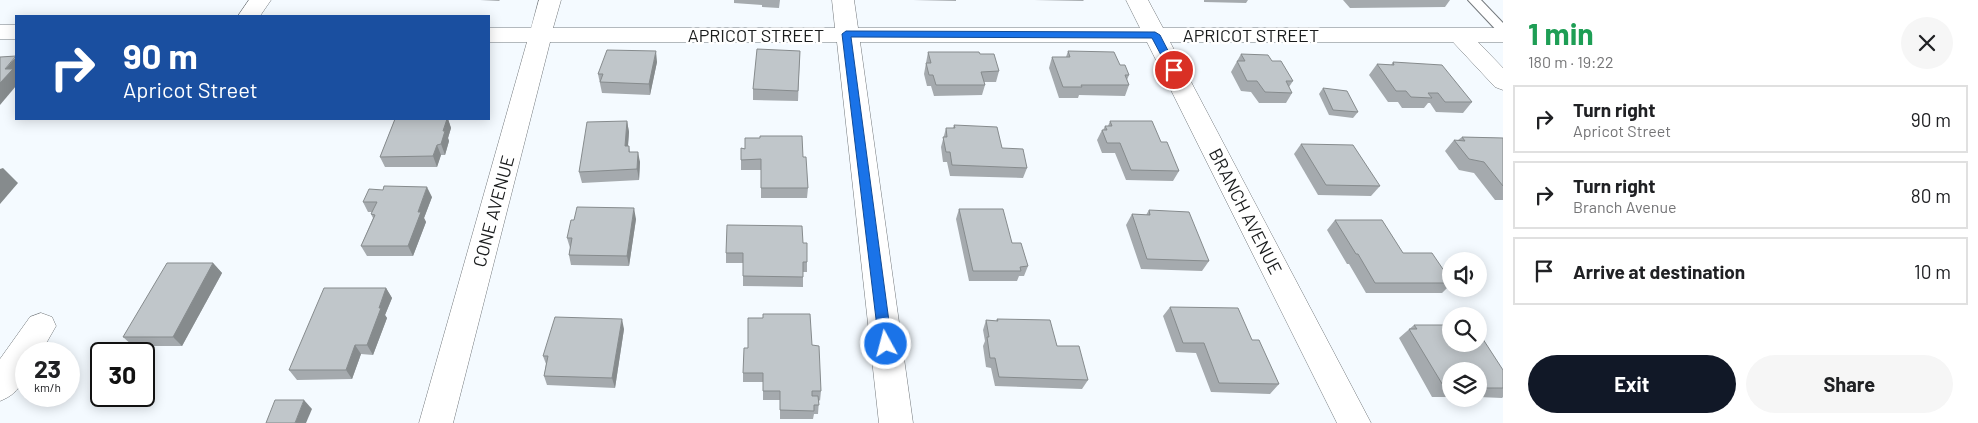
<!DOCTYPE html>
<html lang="en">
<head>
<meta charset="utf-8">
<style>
  :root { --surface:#fff; --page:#f6f6f6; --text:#202124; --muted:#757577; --line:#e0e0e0; --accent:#111827 }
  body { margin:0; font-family:Barlow,sans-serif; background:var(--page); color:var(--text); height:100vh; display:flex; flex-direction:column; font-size:19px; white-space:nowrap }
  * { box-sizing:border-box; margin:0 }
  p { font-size:16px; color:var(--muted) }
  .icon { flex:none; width:28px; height:28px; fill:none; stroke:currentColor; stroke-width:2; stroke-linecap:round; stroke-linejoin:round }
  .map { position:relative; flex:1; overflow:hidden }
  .sheet { display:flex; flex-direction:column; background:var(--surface); width:475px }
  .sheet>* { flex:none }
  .banner { position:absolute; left:15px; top:15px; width:475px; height:105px; border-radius:0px; box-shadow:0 2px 12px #0003; background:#1a4fa0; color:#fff; overflow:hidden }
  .controls { position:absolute; left:1442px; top:252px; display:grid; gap:10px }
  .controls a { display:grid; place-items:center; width:45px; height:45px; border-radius:50%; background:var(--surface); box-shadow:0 2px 12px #0003; font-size:25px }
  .speed { position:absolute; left:15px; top:342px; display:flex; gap:10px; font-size:25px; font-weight:700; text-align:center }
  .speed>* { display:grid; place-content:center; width:65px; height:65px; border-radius:50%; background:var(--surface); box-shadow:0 2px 12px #0003; line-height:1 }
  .speed small { font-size:12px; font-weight:400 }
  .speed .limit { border:2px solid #111; border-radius:8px; background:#fff; color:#111 }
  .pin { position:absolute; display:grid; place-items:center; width:42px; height:42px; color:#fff; margin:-21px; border:2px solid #fff; border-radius:50%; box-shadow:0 1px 5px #0007 }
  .me { position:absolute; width:55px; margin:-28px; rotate:353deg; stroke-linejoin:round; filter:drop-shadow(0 0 4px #0008) }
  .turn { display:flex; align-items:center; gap:18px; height:105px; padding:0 25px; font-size:22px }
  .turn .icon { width:65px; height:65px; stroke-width:2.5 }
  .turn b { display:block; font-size:35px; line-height:42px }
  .round { display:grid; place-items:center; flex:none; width:52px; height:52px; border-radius:26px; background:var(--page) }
  .headline { display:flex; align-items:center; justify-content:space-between; height:85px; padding:0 25px }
  h1 { font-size:30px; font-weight:700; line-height:38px; color:#1e9e55 }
  .cta { display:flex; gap:10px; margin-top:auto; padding:10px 25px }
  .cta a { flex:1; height:58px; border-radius:30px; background:var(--accent); color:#fff; font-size:20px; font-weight:700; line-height:58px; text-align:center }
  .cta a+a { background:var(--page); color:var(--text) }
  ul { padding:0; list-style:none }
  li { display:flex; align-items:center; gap:15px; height:68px; margin:0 10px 8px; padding:0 15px; border:2px solid var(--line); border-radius:0px }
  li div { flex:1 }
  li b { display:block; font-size:19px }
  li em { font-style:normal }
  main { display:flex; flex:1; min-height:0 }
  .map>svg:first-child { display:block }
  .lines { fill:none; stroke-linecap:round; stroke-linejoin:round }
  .lane-casing { stroke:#73787c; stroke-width:2 }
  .street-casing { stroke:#73787c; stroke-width:1 }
  .lane { fill:#fff; fill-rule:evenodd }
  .street { fill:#fff; fill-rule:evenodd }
  .wall { fill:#a5aaae }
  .shaded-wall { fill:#868b8d }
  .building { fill:#c0c6ca; stroke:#868b8d }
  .route { fill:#1a73e8; stroke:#114b97 }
  .labels { text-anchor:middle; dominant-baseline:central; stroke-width:5; stroke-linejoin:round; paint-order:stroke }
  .street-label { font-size:18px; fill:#1a1c1d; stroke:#fff }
</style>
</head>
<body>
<main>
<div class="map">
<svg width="1503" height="423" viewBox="0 0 1503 423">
  <rect width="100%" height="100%" fill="#f4faff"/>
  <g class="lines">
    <defs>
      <polygon id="lane" points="1468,0 1481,0 1503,23 1503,34 1499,33"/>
      <g id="street">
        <polygon points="249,0 271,0 260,16 238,16"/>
        <polygon points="539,0 561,0 553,28 835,28 832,0 854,0 858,28 1140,28 1126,0 1148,0 1163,28 1503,28 1503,42 1478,42 1503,68 1503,90 1495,87 1453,42 1170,42 1371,423 1337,423 1147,42 860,42 913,423 879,423 837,42 550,42 453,423 419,423 527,42 489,42 489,28 531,28"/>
        <rect x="0" y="25" width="16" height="14"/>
        <path d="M41,313L52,317L56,326L40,354H26C26,376 23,392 0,401V359L30,317Z"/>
      </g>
    </defs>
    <use href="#lane" class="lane-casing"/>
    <use href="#street" class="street-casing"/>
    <use href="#lane" class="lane"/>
    <use href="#street" class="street"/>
  </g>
  <g class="wall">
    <polygon points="480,0 500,0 499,1"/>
    <polygon points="734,0 780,0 779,8 762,7 762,5 734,3"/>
    <polygon points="913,0 956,0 956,1"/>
    <polygon points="1034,0 1084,0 1083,1"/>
    <polygon points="1204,0 1248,0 1246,3 1204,2"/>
    <polygon points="1343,0 1450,0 1445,7 1350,8"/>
    <polygon points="800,51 798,101 753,100 753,89"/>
    <polygon points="1068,51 1120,65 1129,75 1127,80 1129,85 1125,96 1079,95 1078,98 1059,98 1049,68 1052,57 1066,57"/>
    <polygon points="928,52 980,54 999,71 996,82 984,82 985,85 982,95 934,96 931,86 927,86 924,74"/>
    <polygon points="1241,54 1272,61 1293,81 1289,87 1292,93 1286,103 1259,103 1251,92 1241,91 1231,72"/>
    <polygon points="657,62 650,95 602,93 598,74"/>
    <polygon points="1393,62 1472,102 1463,113 1436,112 1430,103 1428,103 1424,108 1402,108 1398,102 1388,102 1369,75 1377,64 1391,65"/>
    <polygon points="1323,88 1358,112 1353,118 1329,115 1319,94"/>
    <polygon points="395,119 448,119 451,128 448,138 449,141 445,155 441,155 437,167 385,167 380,157"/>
    <polygon points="627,121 629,132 628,146 629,146 630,152 640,162 639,180 582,183 579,172"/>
    <polygon points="1110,121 1161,142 1179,171 1173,181 1126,180 1115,153 1102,153 1097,140 1102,130 1103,130 1105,126 1108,126"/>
    <polygon points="954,125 1002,148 1027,168 1023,178 950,176 947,162 943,162 941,147 946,128 953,128"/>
    <polygon points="1462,137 1503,138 1503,200 1495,200 1474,173 1459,170 1445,151 1454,140 1458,140"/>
    <polygon points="1301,144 1380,186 1371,196 1318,195 1294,154"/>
    <polygon points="741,148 803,157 808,188 807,198 761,198 761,170 741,170"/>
    <polygon points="432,197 424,218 426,222 413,256 367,256 361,246 373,218 371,214 372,212 368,212 363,202"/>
    <polygon points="959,209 1012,243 1028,266 1024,276 1019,276 1017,281 969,281 956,219"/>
    <polygon points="1149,210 1209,261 1202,271 1141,269 1126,225 1132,214 1146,215"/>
    <polygon points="636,219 629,266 571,265 569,255 570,248 567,238"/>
    <polygon points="1335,220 1403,253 1451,281 1451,284 1442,293 1366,293 1349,264 1347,264 1327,230"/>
    <polygon points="803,243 807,262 807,272 803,272 803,287 743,286 743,263 726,263 726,253"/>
    <polygon points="213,263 222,273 182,346 133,346 123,337"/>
    <polygon points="386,288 392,298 385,315 387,318 373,355 361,354 352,379 297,380 289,370"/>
    <polygon points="1170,307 1252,340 1279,384 1270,394 1211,392 1196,353 1176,352 1163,316"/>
    <polygon points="997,319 1057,346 1088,380 1082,389 995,386 991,368 986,367 983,346 985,341 983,330 986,320 996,321"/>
    <polygon points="1414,325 1503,370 1503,397 1502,398 1479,397 1479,371 1451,371 1451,397 1432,397 1399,338"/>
    <polygon points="624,329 615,388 547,385 544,376 546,364 543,356"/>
    <polygon points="812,345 821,391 820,401 819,400 818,414 814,414 813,419 780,419 780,400 763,400 763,382 743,382 743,373"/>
  </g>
  <g class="shaded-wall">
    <polygon points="656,51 657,62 650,95 649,84"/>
    <polygon points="16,57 16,86 0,105 0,83 5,69"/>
    <polygon points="447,119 448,119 451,128 448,138 449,141 445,155 441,144 443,131"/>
    <polygon points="627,121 629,132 627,157 625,146"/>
    <polygon points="437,145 441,155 437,167 433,156"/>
    <polygon points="638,152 640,162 639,180 637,169"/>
    <polygon points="3,168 18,183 0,204 0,169"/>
    <polygon points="427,187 432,197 424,218 426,222 413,256 408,246 418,212"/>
    <polygon points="634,208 636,219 629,266 627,256"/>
    <polygon points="213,263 222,273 182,346 173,337"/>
    <polygon points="386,288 392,298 385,315 387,318 373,355 367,345 379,308"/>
    <polygon points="622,319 624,329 615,388 612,378"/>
    <polygon points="355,345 361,354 352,379 346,370"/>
    <polygon points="304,400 312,409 306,423 295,423"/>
  </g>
  <g class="building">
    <polygon points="757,49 800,51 798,91 753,89"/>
    <polygon points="607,50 656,51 649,84 600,82 603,74 598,74"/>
    <polygon points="1068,51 1114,52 1120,65 1125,65 1129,75 1125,75 1129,85 1081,85 1082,87 1063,87 1052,57 1070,57"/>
    <polygon points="928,52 979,52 980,54 994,54 999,71 981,72 985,85 936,85 933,75 929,75 926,63 931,63"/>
    <polygon points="1241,54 1268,55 1272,61 1281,61 1293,81 1286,81 1292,93 1265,92 1257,81 1247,81 1237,61 1245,61"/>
    <polygon points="16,56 5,69 13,69 0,83 0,57"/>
    <polygon points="1393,62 1442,65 1472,102 1445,102 1438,93 1428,93 1432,98 1411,97 1406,91 1396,91 1377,64 1394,65"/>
    <polygon points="1323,88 1347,91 1358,112 1333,110"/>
    <polygon points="395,119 447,119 443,131 445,131 441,144 437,145 433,156 380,157"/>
    <polygon points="627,121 625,146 629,146 629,152 638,152 637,169 579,172 587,122"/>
    <polygon points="1110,121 1152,121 1161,142 1167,142 1179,171 1131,170 1120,143 1107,143 1102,130 1107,130 1105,126 1112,126"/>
    <polygon points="954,125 997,127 1002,148 1023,149 1027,168 952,165 950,152 946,152 943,137 947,137 946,128 955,128"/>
    <polygon points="760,136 802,136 803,157 806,157 808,188 761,188 761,159 741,160 741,148 745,149 745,138 760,138"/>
    <polygon points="1462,137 1503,138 1503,186 1484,162 1469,159 1454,140 1465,141"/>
    <polygon points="1301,144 1353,145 1380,186 1326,185"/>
    <polygon points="384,186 427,187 418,212 421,212 408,246 361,246 375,215 371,214 377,202 363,202 369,189 383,190"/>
    <polygon points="577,207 634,208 627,256 569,255 572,238 567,238 571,220 574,220"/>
    <polygon points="959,209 1003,209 1012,243 1021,243 1028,266 1020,267 1021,271 973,271"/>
    <polygon points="1149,210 1189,212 1209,261 1147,259 1132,214 1150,215"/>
    <polygon points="1335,220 1382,220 1403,253 1432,253 1451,281 1451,283 1375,283 1358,254 1356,254"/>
    <polygon points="727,225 802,226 803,243 807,243 807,262 803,262 803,277 743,276 743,253 726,253"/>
    <polygon points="167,263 213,263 173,337 123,337"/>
    <polygon points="324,288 386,288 379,308 381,308 367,345 355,345 346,370 289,370"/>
    <polygon points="1170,307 1238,308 1252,340 1259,340 1279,384 1219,383 1204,343 1183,343"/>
    <polygon points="763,314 810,314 812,345 819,346 821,391 812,391 812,396 818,396 819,405 814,405 814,411 780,410 780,391 763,391 763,373 743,373 744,348 748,348 748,318 763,318"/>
    <polygon points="555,317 622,319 612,378 544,376 548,356 543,356"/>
    <polygon points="997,319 1050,320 1057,346 1079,346 1088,380 999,377 995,358 990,358 987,337 989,337 986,320 998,321"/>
    <polygon points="1414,325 1451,325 1451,344 1479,344 1479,333 1503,370 1503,388 1479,388 1479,371 1451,371 1451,388 1444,387 1409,329 1417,329"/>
    <polygon points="275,400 304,400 295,423 266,423"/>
  </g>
  <polygon class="route" points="846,31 1155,32 1160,35 1178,70 1177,72 1170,72 1152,38 851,37 892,344 890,348 886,350 881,348 879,344 842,34"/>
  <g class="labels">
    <g class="street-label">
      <text x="756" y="35">APRICOT STREET</text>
      <text x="1251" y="35">APRICOT STREET</text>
      <text transform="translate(493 211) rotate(-75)">CONE AVENUE</text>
      <text transform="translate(1246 211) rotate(63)">BRANCH AVENUE</text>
    </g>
  </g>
</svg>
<div class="controls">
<a><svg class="icon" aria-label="sound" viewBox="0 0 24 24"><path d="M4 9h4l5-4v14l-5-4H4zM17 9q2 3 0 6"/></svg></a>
<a><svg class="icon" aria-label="search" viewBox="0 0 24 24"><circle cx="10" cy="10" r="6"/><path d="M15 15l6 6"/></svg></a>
<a><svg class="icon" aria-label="layers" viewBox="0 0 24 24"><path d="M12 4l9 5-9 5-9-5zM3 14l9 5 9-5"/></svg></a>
</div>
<div class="speed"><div>23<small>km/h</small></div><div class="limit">30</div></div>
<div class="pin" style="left:1174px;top:70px;background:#d93025"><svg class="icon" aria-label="arrive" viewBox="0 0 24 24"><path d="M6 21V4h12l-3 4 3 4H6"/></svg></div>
<svg class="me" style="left:886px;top:344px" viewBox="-20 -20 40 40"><circle r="17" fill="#1a73e8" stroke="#fff" stroke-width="3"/><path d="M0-11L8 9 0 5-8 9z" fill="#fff"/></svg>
<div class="banner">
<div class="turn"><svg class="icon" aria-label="right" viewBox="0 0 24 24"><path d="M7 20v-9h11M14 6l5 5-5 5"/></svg><div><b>90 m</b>Apricot Street</div></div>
</div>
</div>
<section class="sheet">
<div class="headline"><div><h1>1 min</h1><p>180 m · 19:22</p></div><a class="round"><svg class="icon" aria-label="close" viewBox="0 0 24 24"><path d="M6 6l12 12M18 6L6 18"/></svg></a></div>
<ul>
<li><svg class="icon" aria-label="right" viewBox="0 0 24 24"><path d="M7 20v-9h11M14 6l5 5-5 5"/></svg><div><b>Turn right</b><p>Apricot Street</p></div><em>90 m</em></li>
<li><svg class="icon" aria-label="right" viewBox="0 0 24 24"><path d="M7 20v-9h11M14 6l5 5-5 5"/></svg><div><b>Turn right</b><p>Branch Avenue</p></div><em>80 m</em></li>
<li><svg class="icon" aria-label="arrive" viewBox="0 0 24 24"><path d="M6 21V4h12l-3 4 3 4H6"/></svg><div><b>Arrive at destination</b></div><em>10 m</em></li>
</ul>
<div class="cta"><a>Exit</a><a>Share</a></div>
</section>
</main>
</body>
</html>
